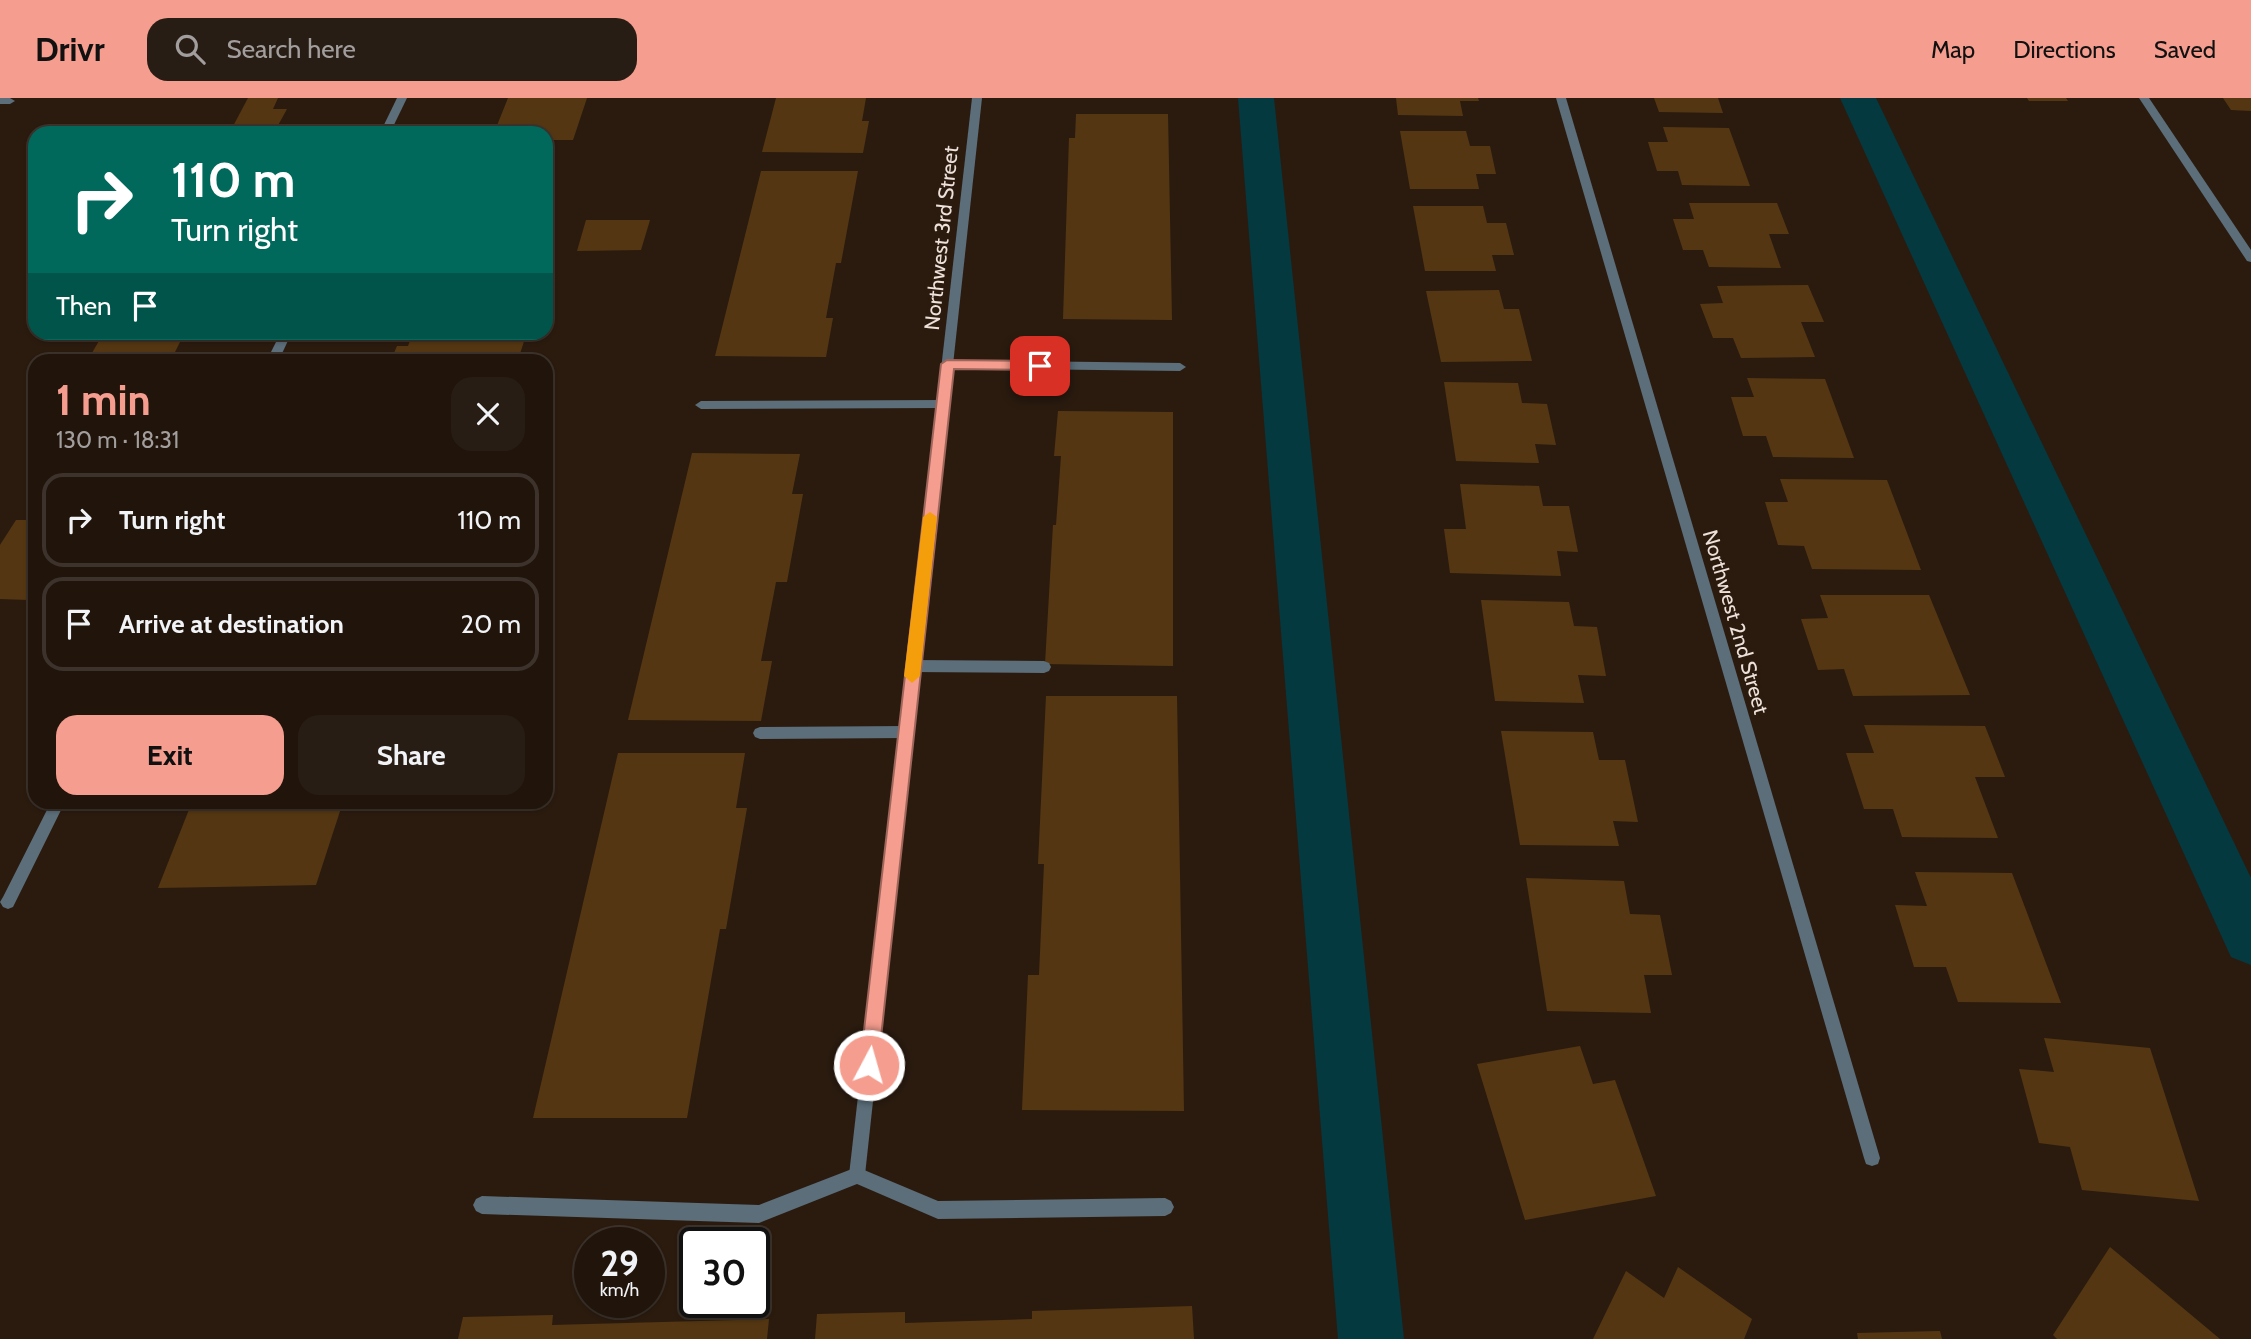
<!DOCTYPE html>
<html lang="en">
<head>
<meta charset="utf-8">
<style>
  :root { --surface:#20140b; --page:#281d14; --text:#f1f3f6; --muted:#a29e9d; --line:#3d332c; --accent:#f59d8e }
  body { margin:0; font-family:Cabin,sans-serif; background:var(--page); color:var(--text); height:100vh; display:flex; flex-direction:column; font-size:26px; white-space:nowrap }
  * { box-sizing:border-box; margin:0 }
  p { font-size:23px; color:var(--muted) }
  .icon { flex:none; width:38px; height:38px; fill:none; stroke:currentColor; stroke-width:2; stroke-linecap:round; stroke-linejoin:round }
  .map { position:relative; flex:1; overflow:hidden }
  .drawer { position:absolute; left:28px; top:256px; width:525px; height:455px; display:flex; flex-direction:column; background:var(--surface); border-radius:21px; box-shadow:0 2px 5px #0004,0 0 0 2px var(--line) }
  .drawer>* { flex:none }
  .top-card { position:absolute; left:28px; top:28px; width:525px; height:214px; border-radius:21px; box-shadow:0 2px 5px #0004,0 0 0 2px var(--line); background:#00695c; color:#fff; overflow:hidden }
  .speed { position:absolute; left:574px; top:1129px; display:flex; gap:14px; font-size:35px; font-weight:700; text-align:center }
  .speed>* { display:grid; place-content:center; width:91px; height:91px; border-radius:50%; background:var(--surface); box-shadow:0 2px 5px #0004,0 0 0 2px var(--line); line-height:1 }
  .speed small { font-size:18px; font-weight:400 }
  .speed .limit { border:4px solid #111; border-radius:10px; background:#fff; color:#111 }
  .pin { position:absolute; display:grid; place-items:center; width:60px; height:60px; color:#fff; margin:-30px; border-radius:14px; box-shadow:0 4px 10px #0006 }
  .me { position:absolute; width:77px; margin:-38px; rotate:6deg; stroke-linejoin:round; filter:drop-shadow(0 0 5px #0008) }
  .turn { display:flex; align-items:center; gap:24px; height:147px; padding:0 28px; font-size:32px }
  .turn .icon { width:91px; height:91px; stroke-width:2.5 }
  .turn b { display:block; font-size:49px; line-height:60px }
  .then { display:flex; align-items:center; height:66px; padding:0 28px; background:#0003; gap:14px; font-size:26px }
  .round { display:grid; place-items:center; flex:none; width:74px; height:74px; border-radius:21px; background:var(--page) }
  .head { display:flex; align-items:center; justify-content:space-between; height:119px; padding:0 28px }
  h1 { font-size:42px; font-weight:700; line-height:52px; color:var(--accent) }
  .button { display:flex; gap:14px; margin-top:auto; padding:14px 28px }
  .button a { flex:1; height:80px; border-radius:21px; background:var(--accent); color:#111; font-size:28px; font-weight:700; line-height:80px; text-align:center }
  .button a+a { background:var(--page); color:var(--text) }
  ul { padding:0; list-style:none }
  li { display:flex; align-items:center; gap:21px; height:94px; margin:0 14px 10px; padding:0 14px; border:4px solid var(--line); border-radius:21px }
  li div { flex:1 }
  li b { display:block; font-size:26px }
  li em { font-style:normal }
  header { display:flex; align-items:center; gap:42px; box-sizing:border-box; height:98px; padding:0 35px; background:var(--accent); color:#111 }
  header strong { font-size:33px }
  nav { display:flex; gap:38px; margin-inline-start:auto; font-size:24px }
  .search { width:490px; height:63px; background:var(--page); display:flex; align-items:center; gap:18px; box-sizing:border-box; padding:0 24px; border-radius:21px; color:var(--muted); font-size:26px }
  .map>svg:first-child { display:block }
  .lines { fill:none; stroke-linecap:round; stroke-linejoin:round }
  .canal { fill:#043940; fill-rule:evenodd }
  .building { fill:#543712 }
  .service { fill:#5b6e7a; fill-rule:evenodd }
  .minor { fill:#5b6e7a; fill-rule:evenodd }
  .route { fill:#f59d8e; stroke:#9f665c; stroke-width:2 }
  .slow { fill:#f59e0b }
  .labels { text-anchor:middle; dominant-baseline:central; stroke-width:7; stroke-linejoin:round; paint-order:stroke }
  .street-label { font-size:21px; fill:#ede1d9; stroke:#2b1b0f }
</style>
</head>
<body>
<header>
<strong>Drivr</strong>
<div class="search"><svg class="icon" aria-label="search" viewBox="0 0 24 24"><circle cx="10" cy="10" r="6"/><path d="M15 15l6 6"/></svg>Search here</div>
<nav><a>Map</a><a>Directions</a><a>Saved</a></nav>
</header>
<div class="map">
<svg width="2251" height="1241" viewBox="0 0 2251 1241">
  <rect width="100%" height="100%" fill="#2b1b0f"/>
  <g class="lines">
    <g class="canal">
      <polygon points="1238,0 1274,0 1404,1241 1338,1241"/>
      <polygon points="1840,0 1876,0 2251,780 2251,867 2231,859"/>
    </g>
  </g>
  <g class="building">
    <polygon points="248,0 278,0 273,11 287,11 276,31 231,32"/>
    <polygon points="508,0 587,0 573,42 546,42 546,35 494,35"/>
    <polygon points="776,0 866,0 862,23 869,23 863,55 762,54"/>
    <polygon points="1396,0 1478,0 1479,3 1460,3 1463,18 1398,17"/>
    <polygon points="1654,0 1718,0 1723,15 1659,14"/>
    <polygon points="2027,0 2066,0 2068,3 2029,3"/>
    <polygon points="2223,0 2251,0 2251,13 2231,12"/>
    <polygon points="1076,16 1168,16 1172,222 1063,221 1069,40 1075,40"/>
    <polygon points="1663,29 1729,30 1750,88 1682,87 1678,73 1657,73 1648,44 1668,44"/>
    <polygon points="1400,33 1466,33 1470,48 1490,48 1496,76 1476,76 1479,91 1410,91"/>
    <polygon points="761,73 858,73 841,165 836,165 826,220 833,220 826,259 715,258"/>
    <polygon points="1689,105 1777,105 1789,136 1769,136 1781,170 1709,169 1703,152 1683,152 1673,121 1694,121"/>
    <polygon points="1413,108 1483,108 1487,125 1506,125 1514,157 1492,157 1496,173 1425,173"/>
    <polygon points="586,122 650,122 641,152 577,153"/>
    <polygon points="1808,187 1824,224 1801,224 1815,259 1741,260 1733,240 1713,240 1700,206 1723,205 1717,188"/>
    <polygon points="1499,192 1504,211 1519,211 1532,263 1441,264 1426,193"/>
    <polygon points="57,234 185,234 171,262 88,262 100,241 53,241"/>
    <polygon points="413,234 527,234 518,262 391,262 397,248 408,248"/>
    <polygon points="1747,280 1825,281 1854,360 1773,359 1766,338 1743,338 1731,299 1754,299"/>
    <polygon points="1444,284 1518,285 1522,305 1547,306 1556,347 1535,346 1539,365 1456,363"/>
    <polygon points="1058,313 1173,314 1173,568 1045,566 1053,427 1056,427 1061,358 1054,358"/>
    <polygon points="692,355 800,356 792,396 803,396 787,484 776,484 761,563 772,563 761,623 628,622"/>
    <polygon points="1780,381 1887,382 1921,472 1812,471 1804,448 1778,447 1765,404 1788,404"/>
    <polygon points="1460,386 1539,388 1543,408 1569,408 1578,454 1557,453 1561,478 1450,475 1444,431 1466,431"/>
    <polygon points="16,422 35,422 35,491 29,502 0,501 0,447"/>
    <polygon points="1820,497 1929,497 1970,597 1853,598 1844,571 1818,572 1801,521 1828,520"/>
    <polygon points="1481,502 1569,504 1574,528 1597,529 1606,578 1578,577 1584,605 1495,603"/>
    <polygon points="1046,598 1177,598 1184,1013 1022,1012 1028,877 1039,877 1044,766 1038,766"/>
    <polygon points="1864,627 1985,628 2005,679 1975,679 1998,740 1902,739 1893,711 1864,711 1846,655 1874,655"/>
    <polygon points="1501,633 1593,634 1599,662 1625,662 1638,724 1613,723 1619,748 1520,747"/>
    <polygon points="618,655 745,655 736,710 747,710 726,831 720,831 687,1020 533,1020"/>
    <polygon points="192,704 343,704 316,787 158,790"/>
    <polygon points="1915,774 2012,775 2061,905 1958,904 1946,869 1914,869 1895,807 1927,808"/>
    <polygon points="1526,780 1624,783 1630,816 1660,817 1672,877 1644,877 1651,915 1547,913"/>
    <polygon points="2044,940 2150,950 2199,1103 2082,1092 2070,1049 2039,1045 2019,971 2054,974"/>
    <polygon points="1580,948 1593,986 1615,982 1656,1098 1525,1122 1477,966"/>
    <polygon points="2110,1149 2220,1241 2057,1241 2053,1237"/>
    <polygon points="1678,1169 1752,1221 1744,1241 1593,1241 1626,1173 1664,1200"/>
    <polygon points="1192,1208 1194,1241 815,1241 817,1216 905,1214 905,1225 1032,1221 1032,1213"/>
    <polygon points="553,1217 552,1227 769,1221 767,1241 458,1241 463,1219"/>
    <polygon points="1940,1233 1942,1241 1858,1241 1857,1235"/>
  </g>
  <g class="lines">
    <g class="service">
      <polygon points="0,0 10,0 15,3 10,6 0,6"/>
      <polygon points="947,262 1180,265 1186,269 1180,273 947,270 941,266"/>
      <polygon points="943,302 949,306 943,310 701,311 695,307 701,303"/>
      <polygon points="913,562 1044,563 1049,565 1051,569 1049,573 1044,575 913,574 908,572 906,568 908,564"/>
      <polygon points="906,628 911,630 913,634 911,638 906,640 760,641 755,639 753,635 755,631 760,629"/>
      <polygon points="857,1069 938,1103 1165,1100 1171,1103 1174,1109 1171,1115 1165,1118 938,1121 857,1086 759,1125 482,1116 476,1113 473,1107 476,1101 482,1098 759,1107"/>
    </g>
    <g class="minor">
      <polygon points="397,0 407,0 390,35 380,35"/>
      <polygon points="972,0 982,0 865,1077 863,1083 857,1085 851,1083 849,1077"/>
      <polygon points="1556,0 1566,0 1880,1060 1878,1066 1872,1068 1866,1066 1864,1060"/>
      <polygon points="2139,0 2149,0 2251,152 2251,164 2247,163"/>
      <polygon points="281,234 292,234 279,262 267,262"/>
      <polygon points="51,704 65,704 13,809 8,811 3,809 0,804 3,799"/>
    </g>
  </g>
  <polygon class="route" points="947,262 1040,263 1047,268 1040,272 954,271 878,967 875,973 869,976 862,973 860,967 941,266"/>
  <polygon class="slow" points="930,414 937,419 920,578 912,585 904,578 923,419"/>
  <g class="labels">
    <g class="street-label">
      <text transform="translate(941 140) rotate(-84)">Northwest 3rd Street</text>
      <text transform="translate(1736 524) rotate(74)">Northwest 2nd Street</text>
    </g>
  </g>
</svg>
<div class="speed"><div>29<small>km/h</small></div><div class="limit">30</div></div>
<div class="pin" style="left:1040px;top:268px;background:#d93025"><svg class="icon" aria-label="arrive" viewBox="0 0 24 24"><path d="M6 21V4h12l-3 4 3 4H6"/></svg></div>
<svg class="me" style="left:869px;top:967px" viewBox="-20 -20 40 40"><circle r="17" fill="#f59d8e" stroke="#fff" stroke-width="3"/><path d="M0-11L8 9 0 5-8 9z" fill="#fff"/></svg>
<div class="top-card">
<div class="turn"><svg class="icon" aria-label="right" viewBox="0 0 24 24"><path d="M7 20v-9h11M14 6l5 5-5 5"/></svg><div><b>110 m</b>Turn right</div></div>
<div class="then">Then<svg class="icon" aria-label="arrive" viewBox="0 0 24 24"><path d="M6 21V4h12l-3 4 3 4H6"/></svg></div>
</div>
<section class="drawer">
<div class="head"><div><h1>1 min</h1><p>130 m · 18:31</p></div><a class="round"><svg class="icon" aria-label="close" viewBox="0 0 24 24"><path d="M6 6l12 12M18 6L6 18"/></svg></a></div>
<ul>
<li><svg class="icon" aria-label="right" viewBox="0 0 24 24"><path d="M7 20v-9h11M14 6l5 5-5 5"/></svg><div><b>Turn right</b></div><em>110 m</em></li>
<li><svg class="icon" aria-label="arrive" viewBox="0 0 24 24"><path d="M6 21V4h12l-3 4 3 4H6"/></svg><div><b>Arrive at destination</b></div><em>20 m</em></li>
</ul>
<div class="button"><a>Exit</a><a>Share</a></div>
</section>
</div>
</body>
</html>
